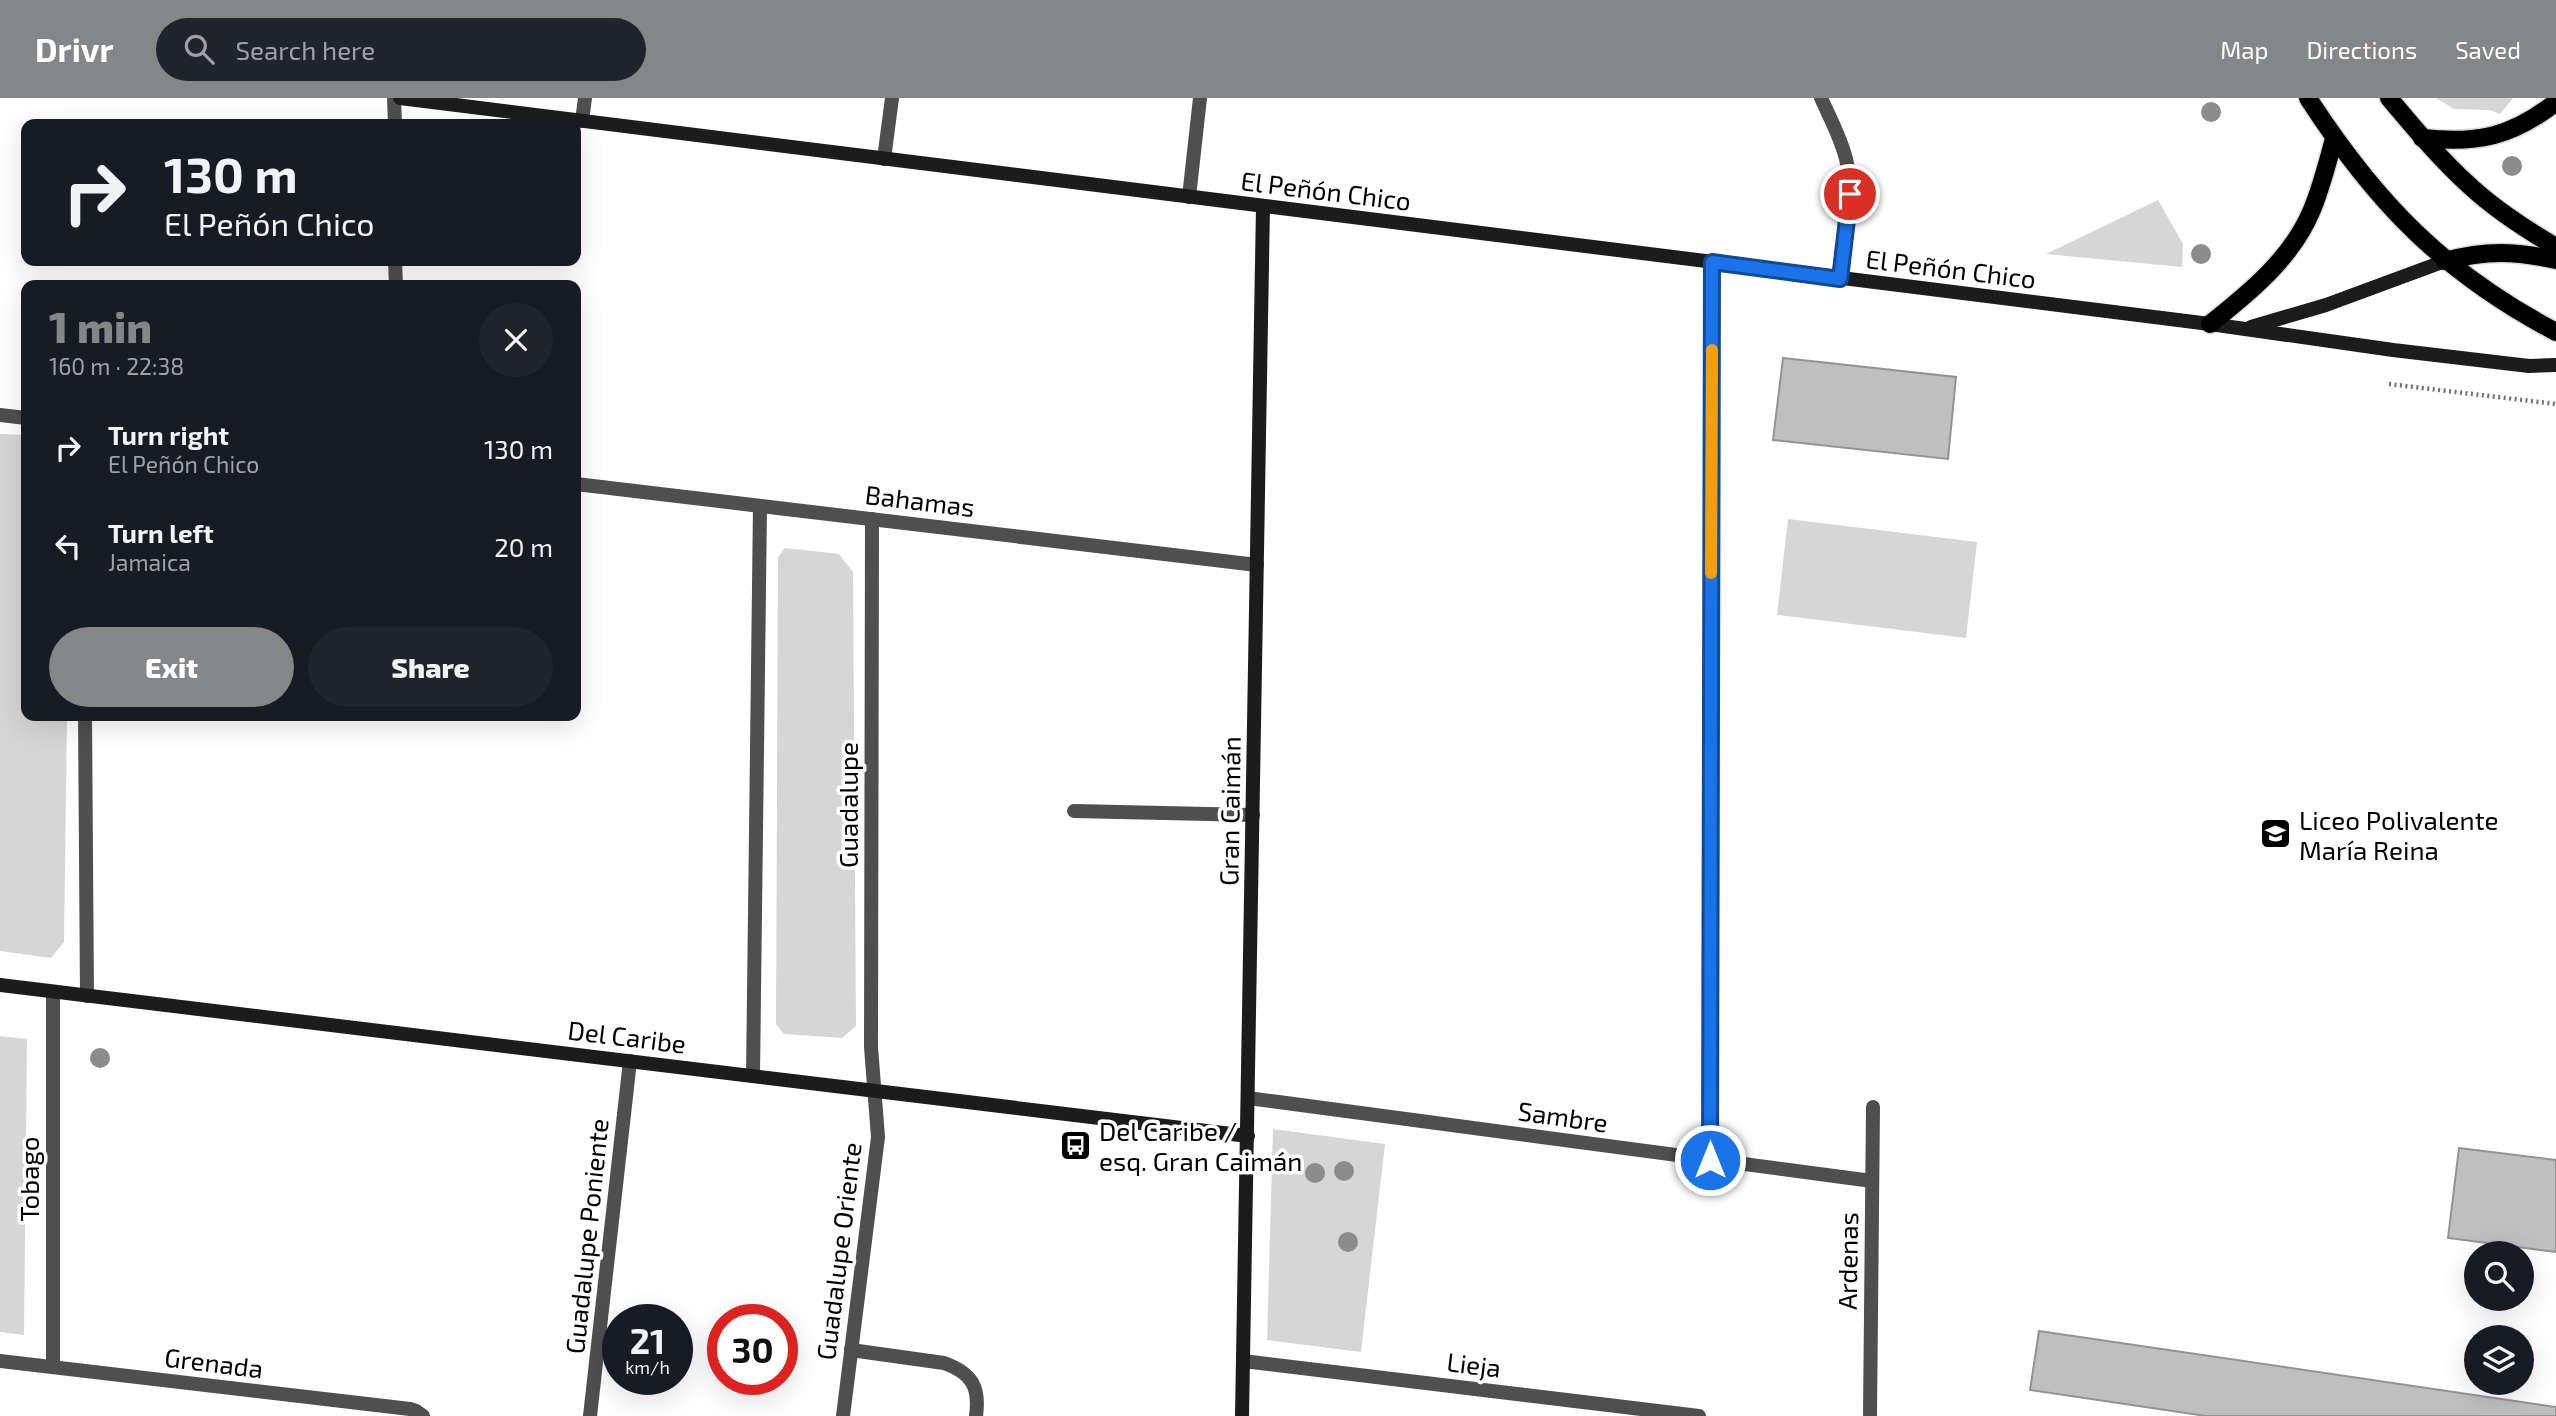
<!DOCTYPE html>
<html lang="en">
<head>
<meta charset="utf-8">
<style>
  :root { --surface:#171b24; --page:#20242c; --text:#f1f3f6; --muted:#9ea1a6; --accent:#858687 }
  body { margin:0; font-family:"Exo 2",sans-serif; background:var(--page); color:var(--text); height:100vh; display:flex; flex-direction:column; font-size:26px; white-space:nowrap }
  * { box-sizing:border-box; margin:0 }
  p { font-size:23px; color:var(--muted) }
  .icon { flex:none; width:38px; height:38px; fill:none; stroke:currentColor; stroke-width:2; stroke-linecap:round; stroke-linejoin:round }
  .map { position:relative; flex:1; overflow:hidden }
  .side { position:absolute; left:21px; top:182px; width:560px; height:441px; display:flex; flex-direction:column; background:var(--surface); border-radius:14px; box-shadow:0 7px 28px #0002 }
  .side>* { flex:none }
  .hud { position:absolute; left:21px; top:21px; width:560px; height:147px; border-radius:14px; box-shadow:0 7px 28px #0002; background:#171b24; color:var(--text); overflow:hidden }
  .tools { position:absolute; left:2464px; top:1143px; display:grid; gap:14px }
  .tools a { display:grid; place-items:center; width:70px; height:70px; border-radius:50%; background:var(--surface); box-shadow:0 7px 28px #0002; font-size:35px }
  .speed { position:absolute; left:602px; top:1206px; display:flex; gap:14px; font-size:35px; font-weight:700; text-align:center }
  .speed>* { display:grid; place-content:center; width:91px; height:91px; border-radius:50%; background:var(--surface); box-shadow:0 7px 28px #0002; line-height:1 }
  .speed small { font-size:18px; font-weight:400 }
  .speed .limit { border:10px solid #d22; background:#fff; color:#111 }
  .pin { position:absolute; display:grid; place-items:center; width:60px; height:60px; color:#fff; margin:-30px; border:4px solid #fff; border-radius:50%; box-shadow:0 2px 7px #0007 }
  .me { position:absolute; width:77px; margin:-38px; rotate:0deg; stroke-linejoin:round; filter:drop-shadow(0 0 5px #0008) }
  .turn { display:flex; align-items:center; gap:24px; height:147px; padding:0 28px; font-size:32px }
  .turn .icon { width:91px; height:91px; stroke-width:2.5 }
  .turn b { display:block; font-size:49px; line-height:60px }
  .round { display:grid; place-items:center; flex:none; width:74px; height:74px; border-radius:37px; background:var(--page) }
  .head { display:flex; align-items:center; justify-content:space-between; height:119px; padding:0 28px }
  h1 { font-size:42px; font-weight:800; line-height:52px; color:var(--accent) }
  .cta { display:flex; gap:14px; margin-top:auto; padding:14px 28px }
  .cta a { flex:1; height:80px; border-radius:42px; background:var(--accent); color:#fff; font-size:28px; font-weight:800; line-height:80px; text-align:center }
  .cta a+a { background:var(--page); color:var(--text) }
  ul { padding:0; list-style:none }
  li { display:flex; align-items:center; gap:21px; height:98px; padding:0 28px }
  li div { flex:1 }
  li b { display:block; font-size:26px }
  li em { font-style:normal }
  header { display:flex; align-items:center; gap:42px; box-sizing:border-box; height:98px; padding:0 35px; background:var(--accent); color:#fff }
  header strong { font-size:33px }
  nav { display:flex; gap:38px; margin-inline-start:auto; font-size:24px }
  .search { width:490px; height:63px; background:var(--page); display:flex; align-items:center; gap:18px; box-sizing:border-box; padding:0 24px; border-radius:38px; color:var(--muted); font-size:26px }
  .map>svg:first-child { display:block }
  .green { fill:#d6d6d6 }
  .building { fill:#bfbfbf; stroke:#939393; stroke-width:2 }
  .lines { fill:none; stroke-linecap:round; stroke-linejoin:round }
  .primary-casing { stroke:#dbdbdb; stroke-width:21 }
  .path { stroke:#717171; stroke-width:4.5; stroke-dasharray:2 3.5; stroke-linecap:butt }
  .street { stroke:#4f4f4f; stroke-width:14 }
  .secondary { stroke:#1c1c1c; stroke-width:14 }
  .primary { stroke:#000; stroke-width:18 }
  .tree { fill:#8c8c8c }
  .route-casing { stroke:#114b97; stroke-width:18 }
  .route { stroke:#1a73e8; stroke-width:12 }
  .slow { stroke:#f59e0b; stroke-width:12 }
  .labels { text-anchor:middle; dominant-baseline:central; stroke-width:7; stroke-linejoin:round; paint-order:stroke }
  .street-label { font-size:26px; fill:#000; stroke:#fff }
  .poi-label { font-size:26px; fill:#000; stroke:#fff; text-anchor:start }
</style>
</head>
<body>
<header>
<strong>Drivr</strong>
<div class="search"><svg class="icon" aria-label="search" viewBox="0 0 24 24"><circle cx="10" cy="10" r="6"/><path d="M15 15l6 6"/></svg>Search here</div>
<nav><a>Map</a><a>Directions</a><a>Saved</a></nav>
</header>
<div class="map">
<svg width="2556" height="1318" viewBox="0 0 2556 1318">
  <rect width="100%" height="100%" fill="#fff"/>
  <g class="green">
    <polygon points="2436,0 2513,0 2500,16 2490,12 2454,11"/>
    <polygon points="2158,102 2183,146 2182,169 2046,156"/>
    <polygon points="0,336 26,337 26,618 67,618 64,844 51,860 0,853"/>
    <polygon points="1788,421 1977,444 1966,540 1777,517"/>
    <polygon points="785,450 839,456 853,474 856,928 842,940 784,936 776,926 778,459"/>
    <polygon points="0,938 27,941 24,1237 0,1234"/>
    <polygon points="1273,1031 1385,1046 1361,1254 1267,1242"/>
  </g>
  <g class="building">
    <polygon points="1783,260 1956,279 1948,361 1773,342"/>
    <polygon points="2459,1050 2556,1062 2556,1154 2448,1140"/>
    <polygon points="2039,1233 2556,1309 2556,1318 2206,1318 2030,1292"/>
  </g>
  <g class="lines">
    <defs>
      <g id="primary">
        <path d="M2308,0C2376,105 2444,175 2556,234"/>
        <path d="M2389,0C2415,31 2441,62 2471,89C2496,112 2527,132 2556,149"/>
        <path d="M2422,40C2477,46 2512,39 2556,4"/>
        <path d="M2445,163C2486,152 2515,153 2556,162"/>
        <path d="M2210,226C2249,195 2291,161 2311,114C2321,91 2327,66 2334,41"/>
      </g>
    </defs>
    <use href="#primary" class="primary-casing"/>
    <polyline class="path" points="2389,286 2556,306"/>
    <g class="street">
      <polyline points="394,0 395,26"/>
      <path d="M1821,0C1830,20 1841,40 1846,61C1856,99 1844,143 1840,181"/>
      <polyline points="582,23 585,0"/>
      <polyline points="884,61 892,0"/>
      <polyline points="1189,99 1200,0"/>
      <polyline points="395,163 396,187"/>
      <polyline points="0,317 26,320"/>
      <polyline points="576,386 1257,467"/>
      <polyline points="85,618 87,898"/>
      <polyline points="1074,713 1253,717"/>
      <polyline points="53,894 53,1269"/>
      <polyline points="753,978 760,408"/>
      <polyline points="1248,1000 1872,1083"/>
      <polyline points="1709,1062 1712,164"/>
      <path d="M851,1252L944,1265C972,1275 980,1289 976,1318"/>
      <polyline points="0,1263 410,1311 416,1313 423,1318"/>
      <polyline points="1243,1263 1699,1318"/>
      <polyline points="590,1318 630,963"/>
      <polyline points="843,1318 878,1039 871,949 872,421"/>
      <polyline points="1870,1318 1873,1009"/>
    </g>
    <g class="secondary">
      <polyline points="400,0 2210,226 2393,252 2529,268 2556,267"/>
      <polyline points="2251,229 2326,207 2445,163"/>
      <polyline points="0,887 1248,1038"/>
      <polyline points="1242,1318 1263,108"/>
    </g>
    <use href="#primary" class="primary"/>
  </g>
  <g class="tree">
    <circle cx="2211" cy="14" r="10"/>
    <circle cx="2512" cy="68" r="10"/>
    <circle cx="2201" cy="156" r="10"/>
    <circle cx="100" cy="960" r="10"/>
    <circle cx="1344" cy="1073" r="10"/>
    <circle cx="1315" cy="1075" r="10"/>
    <circle cx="1348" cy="1144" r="10"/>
  </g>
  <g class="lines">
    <defs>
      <polyline id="route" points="1710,1062 1712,164 1840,181 1850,96"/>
    </defs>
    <use href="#route" class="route-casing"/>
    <use href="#route" class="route"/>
    <polyline class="slow" points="1711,475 1712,252"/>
  </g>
  <defs>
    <symbol id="school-square" viewBox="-11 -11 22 22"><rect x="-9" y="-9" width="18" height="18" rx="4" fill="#000" stroke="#fff"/><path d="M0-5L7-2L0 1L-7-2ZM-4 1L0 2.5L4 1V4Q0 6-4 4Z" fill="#fff"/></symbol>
    <symbol id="bus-square" viewBox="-11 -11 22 22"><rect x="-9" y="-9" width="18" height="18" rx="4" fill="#000" stroke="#fff"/><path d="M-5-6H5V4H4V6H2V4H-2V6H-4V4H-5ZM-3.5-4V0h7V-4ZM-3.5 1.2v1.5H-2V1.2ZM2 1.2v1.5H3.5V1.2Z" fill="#fff"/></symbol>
  </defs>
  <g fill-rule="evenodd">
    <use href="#school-square" x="2258" y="718" width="35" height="35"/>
    <use href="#bus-square" x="1058" y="1030" width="35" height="35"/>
  </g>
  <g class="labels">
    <g class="street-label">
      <text transform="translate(1326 92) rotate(7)">El Peñón Chico</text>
      <text transform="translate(1951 170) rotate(7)">El Peñón Chico</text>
      <text transform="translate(920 402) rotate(7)">Bahamas</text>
      <text transform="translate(847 707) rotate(-90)">Guadalupe</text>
      <text transform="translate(1229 713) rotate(-89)">Gran Caimán</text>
      <text transform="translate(627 938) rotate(7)">Del Caribe</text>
      <text transform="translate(1563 1018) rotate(8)">Sambre</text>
      <text transform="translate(28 1081) rotate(-90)">Tobago</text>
      <text transform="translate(586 1138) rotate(-84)">Guadalupe Poniente</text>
      <text transform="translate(838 1153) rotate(-83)">Guadalupe Oriente</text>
      <text transform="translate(1847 1163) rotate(-89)">Ardenas</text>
      <text transform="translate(214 1264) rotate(7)">Grenada</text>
      <text transform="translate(1474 1266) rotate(7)">Lieja</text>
    </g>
    <g class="poi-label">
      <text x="2299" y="721">Liceo Polivalente<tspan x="2299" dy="30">María Reina</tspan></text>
      <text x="1099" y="1032">Del Caribe /<tspan x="1099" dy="30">esq. Gran Caimán</tspan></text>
    </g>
  </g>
</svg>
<div class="tools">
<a><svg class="icon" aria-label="search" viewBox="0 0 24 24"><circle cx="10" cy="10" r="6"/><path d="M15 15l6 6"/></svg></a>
<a><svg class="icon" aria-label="layers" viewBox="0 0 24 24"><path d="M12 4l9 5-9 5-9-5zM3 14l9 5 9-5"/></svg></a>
</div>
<div class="speed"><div>21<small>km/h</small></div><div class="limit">30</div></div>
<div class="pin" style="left:1850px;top:96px;background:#d93025"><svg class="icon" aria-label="arrive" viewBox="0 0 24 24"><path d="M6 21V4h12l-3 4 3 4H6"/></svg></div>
<svg class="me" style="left:1710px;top:1062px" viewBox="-20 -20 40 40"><circle r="17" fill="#1a73e8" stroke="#fff" stroke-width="3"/><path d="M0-11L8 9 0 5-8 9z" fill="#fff"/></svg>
<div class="hud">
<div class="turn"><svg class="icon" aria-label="right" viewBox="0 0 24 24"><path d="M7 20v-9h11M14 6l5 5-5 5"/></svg><div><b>130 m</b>El Peñón Chico</div></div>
</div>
<section class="side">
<div class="head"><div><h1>1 min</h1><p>160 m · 22:38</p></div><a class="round"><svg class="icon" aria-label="close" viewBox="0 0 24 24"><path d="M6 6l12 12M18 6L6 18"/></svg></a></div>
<ul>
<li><svg class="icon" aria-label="right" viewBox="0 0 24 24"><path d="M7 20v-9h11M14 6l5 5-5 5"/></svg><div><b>Turn right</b><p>El Peñón Chico</p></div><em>130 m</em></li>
<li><svg class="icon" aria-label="left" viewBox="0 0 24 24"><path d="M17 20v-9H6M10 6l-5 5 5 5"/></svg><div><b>Turn left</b><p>Jamaica</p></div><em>20 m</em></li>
</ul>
<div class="cta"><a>Exit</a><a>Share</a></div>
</section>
</div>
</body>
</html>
